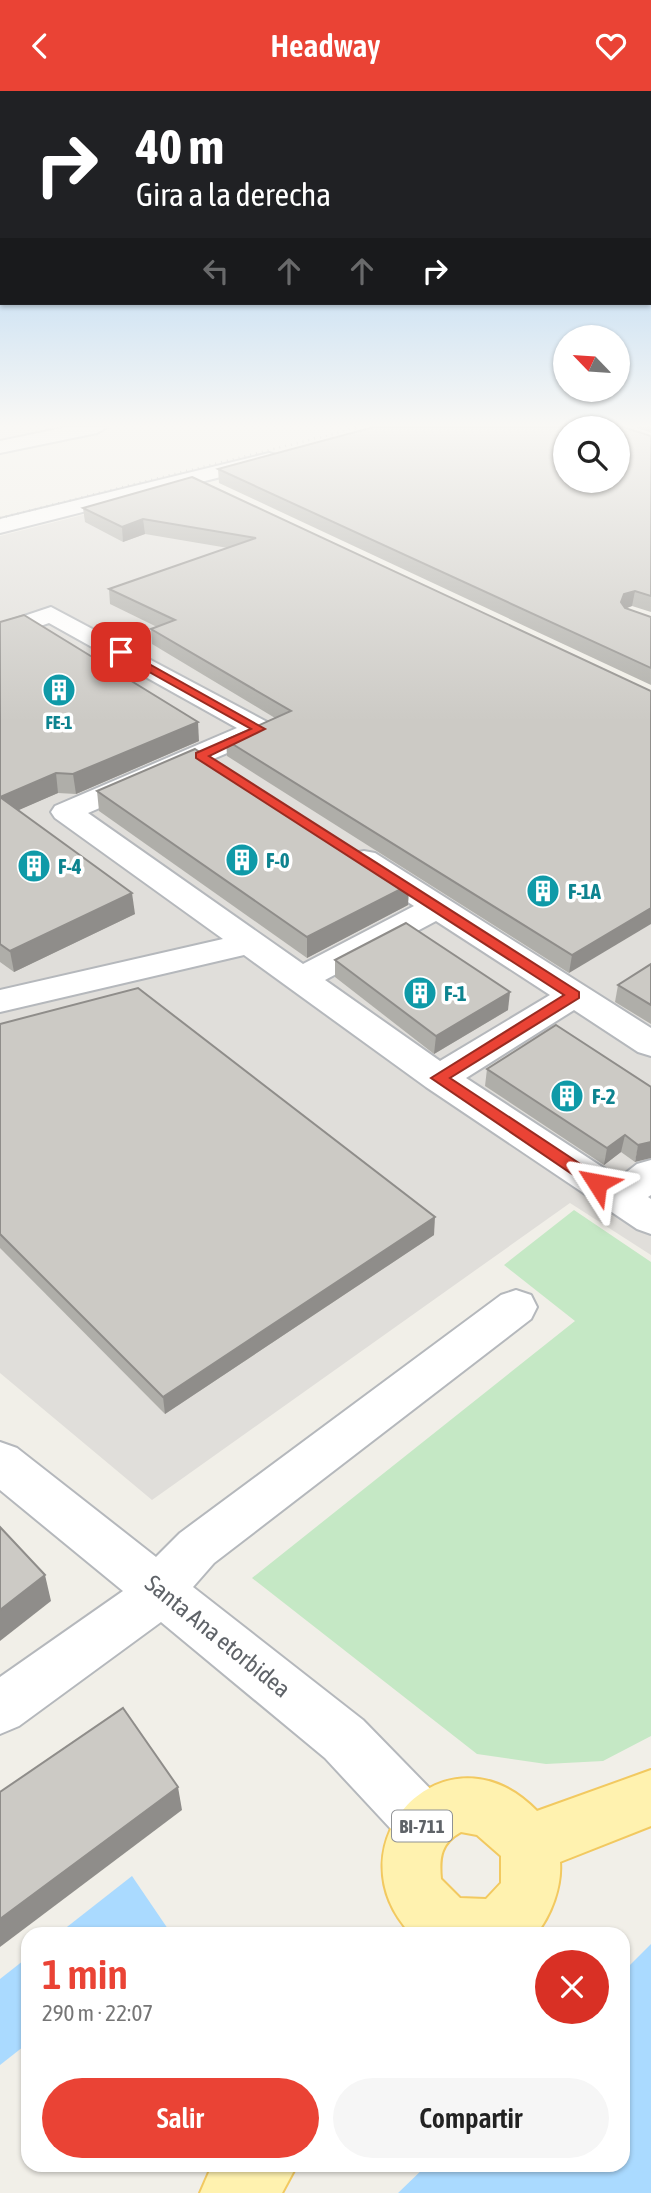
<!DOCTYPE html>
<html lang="es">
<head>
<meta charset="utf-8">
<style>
  :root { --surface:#fff; --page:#f6f6f6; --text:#222; --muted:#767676; --accent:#ea4335 }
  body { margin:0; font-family:"Asap Condensed",sans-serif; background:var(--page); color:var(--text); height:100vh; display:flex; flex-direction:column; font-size:26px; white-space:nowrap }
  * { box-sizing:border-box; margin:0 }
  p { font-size:23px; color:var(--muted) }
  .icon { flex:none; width:38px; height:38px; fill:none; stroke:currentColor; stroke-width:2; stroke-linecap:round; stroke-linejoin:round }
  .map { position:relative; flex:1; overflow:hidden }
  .details { position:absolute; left:21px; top:1836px; width:609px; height:245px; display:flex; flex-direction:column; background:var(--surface); border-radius:21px; box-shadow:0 2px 5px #0004 }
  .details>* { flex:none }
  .hud { position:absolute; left:0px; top:0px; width:651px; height:214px; box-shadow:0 2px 5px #0004; background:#202124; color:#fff; overflow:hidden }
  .needle { width:46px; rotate:295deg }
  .controls { position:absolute; left:553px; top:234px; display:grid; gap:14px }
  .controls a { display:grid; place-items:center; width:77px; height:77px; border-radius:50%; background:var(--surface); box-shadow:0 2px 5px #0004; font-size:35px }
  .pin { position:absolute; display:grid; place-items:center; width:60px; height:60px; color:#fff; margin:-30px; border-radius:14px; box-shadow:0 4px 10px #0006 }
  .me { position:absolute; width:77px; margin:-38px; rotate:304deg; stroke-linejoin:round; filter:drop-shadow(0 0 5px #0008) }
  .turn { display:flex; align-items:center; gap:24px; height:147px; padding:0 21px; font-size:32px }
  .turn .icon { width:91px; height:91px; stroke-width:2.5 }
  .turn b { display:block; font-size:49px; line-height:60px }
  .lanes { display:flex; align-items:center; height:66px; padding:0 21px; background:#0003; justify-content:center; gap:35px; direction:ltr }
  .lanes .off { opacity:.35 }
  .round { display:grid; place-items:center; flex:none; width:74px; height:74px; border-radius:37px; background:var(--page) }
  .headline { display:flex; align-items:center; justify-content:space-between; height:119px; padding:0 21px }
  h1 { font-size:42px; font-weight:600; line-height:52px; color:var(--accent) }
  .button { display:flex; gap:14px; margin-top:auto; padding:14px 21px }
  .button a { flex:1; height:80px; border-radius:42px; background:var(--accent); color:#fff; font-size:28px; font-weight:600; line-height:80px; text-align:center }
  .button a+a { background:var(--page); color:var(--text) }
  header { display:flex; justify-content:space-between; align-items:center; height:91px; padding:0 21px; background:var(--accent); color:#fff; font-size:32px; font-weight:600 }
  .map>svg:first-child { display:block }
  .industrial { fill:#e0deda }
  .green { fill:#c5e8c5 }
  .water { fill:#aadaff }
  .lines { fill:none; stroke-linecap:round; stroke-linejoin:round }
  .minor-casing { stroke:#b5b8bc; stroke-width:4 }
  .major-casing { stroke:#f2c960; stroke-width:4 }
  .minor { fill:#fff; fill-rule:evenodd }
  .major { fill:#fff2af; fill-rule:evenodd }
  .rail { stroke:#b6b7b8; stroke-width:2.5; stroke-dasharray:1 5; stroke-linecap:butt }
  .wall { fill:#afaea9 }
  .shaded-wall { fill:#8f8d8a }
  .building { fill:#cccac5; stroke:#8f8d8a; stroke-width:2; fill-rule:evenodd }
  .route { fill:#ea4335; stroke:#982c22; stroke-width:2 }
  .labels { text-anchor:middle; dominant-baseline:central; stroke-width:7; stroke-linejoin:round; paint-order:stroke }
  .far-culture-label { font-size:18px; font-weight:bold; fill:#0d838f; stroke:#fff }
  .shield { fill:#fff; stroke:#8f9295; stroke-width:2 }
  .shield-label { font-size:19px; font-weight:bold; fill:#5f6368 }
  .culture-label { font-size:21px; font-weight:bold; fill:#0d838f; stroke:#fff; text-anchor:start }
  .near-street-label { font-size:24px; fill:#5f6368; stroke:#fff }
</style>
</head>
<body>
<header><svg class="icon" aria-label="back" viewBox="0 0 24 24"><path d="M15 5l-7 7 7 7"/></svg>Headway<svg class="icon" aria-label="heart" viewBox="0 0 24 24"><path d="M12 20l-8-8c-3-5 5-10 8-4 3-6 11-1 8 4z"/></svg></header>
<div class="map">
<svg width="651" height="2102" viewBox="0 0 651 2102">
  <rect width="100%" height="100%" fill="#f1efe8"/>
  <polygon class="industrial" points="189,397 651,619 651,1164 570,1112 152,1409 0,1282 0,445"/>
  <polygon class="green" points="574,1119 651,1171 651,1645 603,1670 546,1673 477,1663 252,1487 575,1230 504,1174"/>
  <g class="water">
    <polygon points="132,1785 168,1838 162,1843 58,1843"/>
    <polygon points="651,1853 651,2102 398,2102 427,2074 623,2074 623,1881"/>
    <polygon points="28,1866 28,1952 0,1974 0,1888"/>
  </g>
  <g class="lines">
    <defs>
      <g id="minor">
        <polygon points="67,336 107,336 97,342 0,362 0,350"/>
        <polygon points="269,362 276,364 279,368 276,372 0,442 0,428"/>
        <path d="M51,516L269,632L273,638L269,644L88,722L303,873L414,815L353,776L348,769L353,762L364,760L375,762L651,937V965L638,961L574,919L466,987L619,1087L637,1073L651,1069V1104L648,1106L651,1108V1143L637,1138L426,996L244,864L0,921V899L223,848L55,727L51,721L55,715L237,637L49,532L0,549V533ZM436,830L550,904L440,970L325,889Z"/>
        <polygon points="516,1199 531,1204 537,1216 531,1228 214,1472 193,1496 363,1629 444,1712 452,1732 444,1752 424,1760 404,1752 325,1667 161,1531 19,1635 0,1643 0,1586 123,1500 0,1399 0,1351 17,1357 156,1466 180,1442 501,1204"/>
      </g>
      <g id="major">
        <path d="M651,1679V1735L560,1771C562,1795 551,1825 536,1843H411C327,1752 447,1627 537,1720ZM461,1741L477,1744L501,1765V1792L486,1808L460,1807L441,1788C439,1766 441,1752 461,1741Z"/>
        <polygon points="215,2074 297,2074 282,2102 200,2102 210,2079"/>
      </g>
    </defs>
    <use href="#minor" class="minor-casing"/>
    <use href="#major" class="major-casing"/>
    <use href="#minor" class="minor"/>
    <use href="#major" class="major"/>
    <polyline class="rail" points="0,427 361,336"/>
  </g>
  <g class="wall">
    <polygon points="635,336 651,336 651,342"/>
    <polygon points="651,345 651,521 632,515 626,517 651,526 651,594 219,392 218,378"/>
    <polygon points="192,386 651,600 569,882 227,665 226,649 275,627 152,553 151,538 157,536 110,513 109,498 228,457 145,443 123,451 85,431 83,417"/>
    <polygon points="0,531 199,650 76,703 58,702 18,719 135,823 14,881 0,871"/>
    <polygon points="97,700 409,794 408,814 307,867 99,720"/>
    <polygon points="335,869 508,919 434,963 335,886"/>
    <polygon points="651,873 651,933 615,911 618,894"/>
    <polygon points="0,933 434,1144 165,1323 0,1157"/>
    <polygon points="487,978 651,996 635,1071 621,1061 604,1074 485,995"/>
  </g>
  <g class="shaded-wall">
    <polygon points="143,428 145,443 123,451 122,436"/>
    <polygon points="635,500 632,515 622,519 621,511 624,503"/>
    <polygon points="198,631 199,650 76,703 73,683"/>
    <polygon points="56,682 58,702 3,726 0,706"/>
    <polygon points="409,794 408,814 307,867 307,846"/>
    <polygon points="132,802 135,823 14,881 10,860"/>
    <polygon points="651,817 651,833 569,882 572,864"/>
    <polygon points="510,901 508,919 434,963 436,945"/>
    <polygon points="625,1044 621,1061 604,1074 607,1057"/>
    <polygon points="651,1051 651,1067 635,1071 638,1054"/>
    <polygon points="435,1126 434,1144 165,1323 163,1306"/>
    <polygon points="45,1484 51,1510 0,1550 0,1519"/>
    <polygon points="178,1696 182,1719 0,1856 0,1828"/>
  </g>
  <g class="building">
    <path d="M374,336H623L651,345V505L635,500L624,503L621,511L625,517L651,526V577L218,378ZM565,338H618V390H565Z"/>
    <polygon points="192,386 651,600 651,817 572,864 226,649 291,620 151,538 175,529 109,498 256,447 143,428 122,436 83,417"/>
    <polygon points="24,524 198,631 73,683 56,682 0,706 0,531"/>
    <polygon points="195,658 409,794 307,846 97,700"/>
    <polygon points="0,706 132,802 10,860 0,853"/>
    <polygon points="406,832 510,901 436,945 335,869"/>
    <polygon points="651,873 651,914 618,894"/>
    <polygon points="138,897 435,1126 163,1306 0,1143 0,933"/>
    <polygon points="556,934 651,996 651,1051 638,1054 625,1044 607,1057 487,978"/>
    <polygon points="0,1436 45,1484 0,1519"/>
    <polygon points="123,1617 178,1696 0,1828 0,1701"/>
  </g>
  <linearGradient id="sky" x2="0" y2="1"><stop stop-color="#8fc3f1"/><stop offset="0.53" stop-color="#f9f8f5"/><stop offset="1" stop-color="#f9f8f5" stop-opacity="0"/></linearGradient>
  <rect width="651" height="631" fill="url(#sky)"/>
  <polygon class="route" points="117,559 124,559 265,638 209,665 579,901 579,907 450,987 603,1088 603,1096 591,1096 431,987 564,904 196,667 196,662 251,638 117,563"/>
  <defs>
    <symbol id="building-disc" viewBox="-11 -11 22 22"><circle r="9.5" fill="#0f9aa8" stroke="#fff"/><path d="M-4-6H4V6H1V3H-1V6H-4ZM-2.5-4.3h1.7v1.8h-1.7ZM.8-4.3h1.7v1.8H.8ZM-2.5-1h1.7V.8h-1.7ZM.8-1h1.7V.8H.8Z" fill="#fff"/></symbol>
  </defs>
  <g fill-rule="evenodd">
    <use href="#building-disc" x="40" y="580" width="38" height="38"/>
    <use href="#building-disc" x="223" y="750" width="38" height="38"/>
    <use href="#building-disc" x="15" y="756" width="38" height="38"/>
    <use href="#building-disc" x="524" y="781" width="38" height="38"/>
    <use href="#building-disc" x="401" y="883" width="38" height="38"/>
    <use href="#building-disc" x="548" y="986" width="38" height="38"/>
  </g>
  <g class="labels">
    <g class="far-culture-label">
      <text x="59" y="631">FE-1</text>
    </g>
    <rect class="shield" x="392" y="1719.5" width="60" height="31" rx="5"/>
    <g class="shield-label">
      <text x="422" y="1735">BI-711</text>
    </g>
    <g class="culture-label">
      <text x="266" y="769">F-0</text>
      <text x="58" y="775">F-4</text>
      <text x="568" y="800">F-1A</text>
      <text x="444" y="902">F-1</text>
      <text x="592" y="1005">F-2</text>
    </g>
    <g class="near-street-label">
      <text transform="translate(218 1545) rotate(39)">Santa Ana etorbidea</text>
    </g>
  </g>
</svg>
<div class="controls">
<a><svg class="needle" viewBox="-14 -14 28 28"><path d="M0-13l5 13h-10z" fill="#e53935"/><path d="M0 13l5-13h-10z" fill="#767676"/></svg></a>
<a><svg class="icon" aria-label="search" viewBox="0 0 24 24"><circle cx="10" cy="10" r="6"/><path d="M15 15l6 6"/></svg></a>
</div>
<div class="pin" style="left:121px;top:561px;background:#d93025"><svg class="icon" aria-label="arrive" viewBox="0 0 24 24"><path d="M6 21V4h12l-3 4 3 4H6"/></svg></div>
<svg class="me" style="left:597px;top:1092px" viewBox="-20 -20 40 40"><path d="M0-17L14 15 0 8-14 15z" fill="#ea4335" stroke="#fff" stroke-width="4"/></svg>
<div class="hud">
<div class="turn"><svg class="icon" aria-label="right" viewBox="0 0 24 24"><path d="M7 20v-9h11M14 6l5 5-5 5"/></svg><div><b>40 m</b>Gira a la derecha</div></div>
<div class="lanes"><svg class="icon off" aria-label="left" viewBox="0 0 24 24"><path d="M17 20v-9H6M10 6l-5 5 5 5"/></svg><svg class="icon off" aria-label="ahead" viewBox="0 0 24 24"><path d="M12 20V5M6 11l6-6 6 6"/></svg><svg class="icon off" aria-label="ahead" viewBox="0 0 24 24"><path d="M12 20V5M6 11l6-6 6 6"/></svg><svg class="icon" aria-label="right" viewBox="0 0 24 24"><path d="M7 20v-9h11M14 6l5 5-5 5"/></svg></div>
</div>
<section class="details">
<div class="headline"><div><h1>1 min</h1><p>290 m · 22:07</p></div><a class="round" style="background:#d93025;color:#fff"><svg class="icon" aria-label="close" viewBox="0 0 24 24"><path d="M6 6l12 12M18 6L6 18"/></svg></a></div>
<div class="button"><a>Salir</a><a>Compartir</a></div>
</section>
</div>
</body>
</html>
